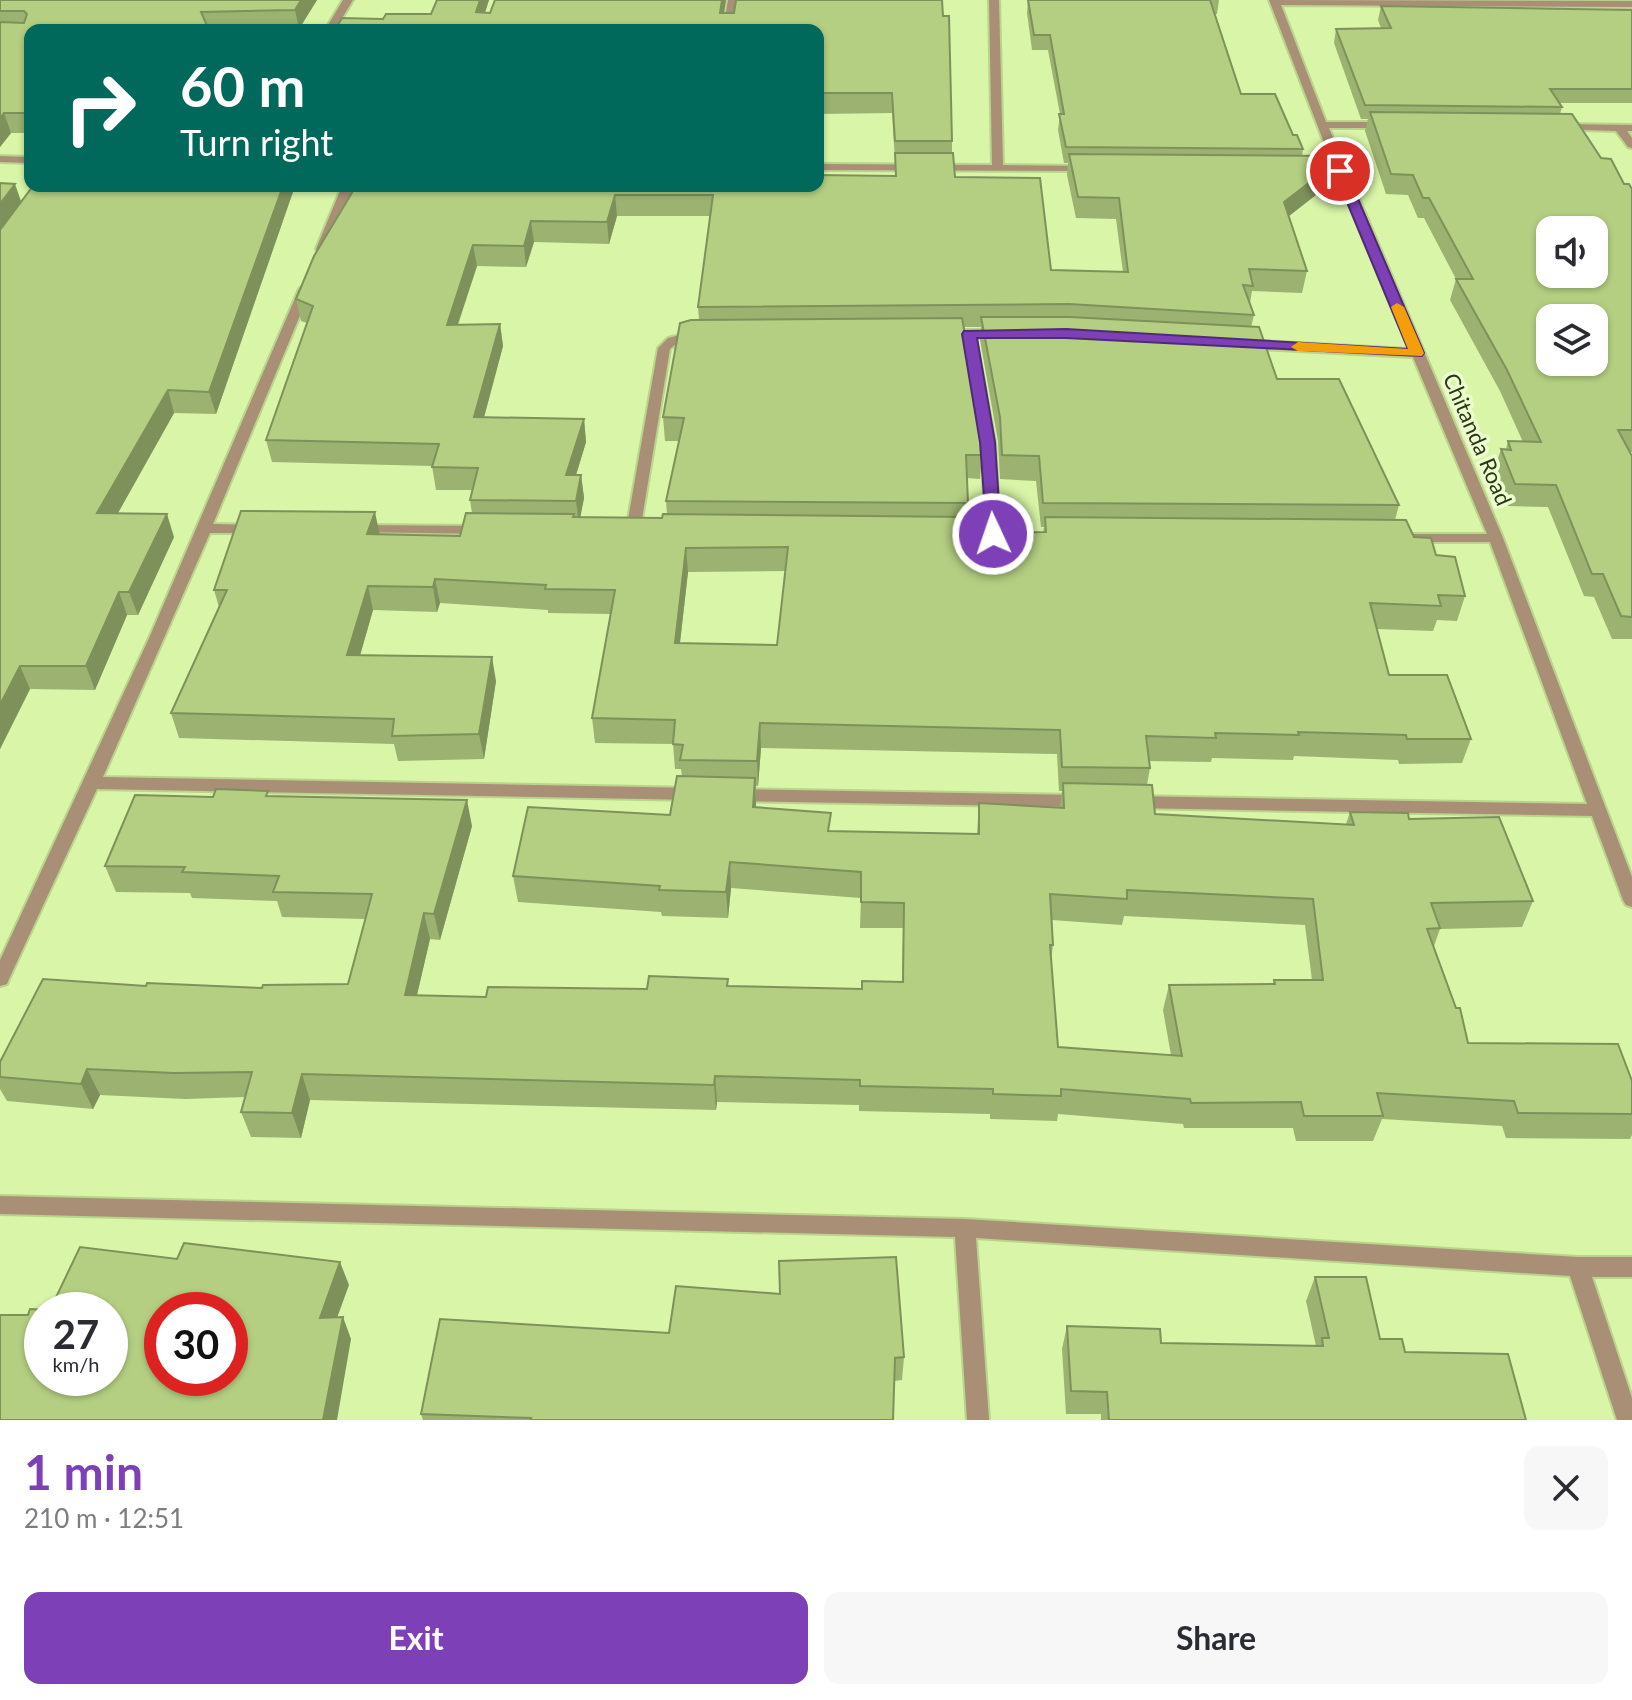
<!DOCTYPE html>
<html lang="en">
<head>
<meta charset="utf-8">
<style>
  :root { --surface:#fff; --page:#f7f7f7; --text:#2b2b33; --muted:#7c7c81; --accent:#7d40b6 }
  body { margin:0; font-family:Lato,sans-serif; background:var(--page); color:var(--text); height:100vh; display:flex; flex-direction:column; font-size:30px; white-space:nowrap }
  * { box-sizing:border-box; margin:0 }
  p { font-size:26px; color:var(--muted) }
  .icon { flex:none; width:44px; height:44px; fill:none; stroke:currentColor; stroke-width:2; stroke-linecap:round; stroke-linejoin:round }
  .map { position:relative; height:1420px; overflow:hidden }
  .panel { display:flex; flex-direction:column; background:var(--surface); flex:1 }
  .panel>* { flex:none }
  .guide { position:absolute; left:24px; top:24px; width:800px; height:168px; border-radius:16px; box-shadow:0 2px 6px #0004; background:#00695c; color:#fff; overflow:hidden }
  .tools { position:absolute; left:1536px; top:216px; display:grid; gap:16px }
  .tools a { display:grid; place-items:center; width:72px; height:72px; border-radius:16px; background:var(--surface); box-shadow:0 2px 6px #0004; font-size:40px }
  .speed { position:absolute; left:24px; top:1292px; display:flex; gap:16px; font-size:40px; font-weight:700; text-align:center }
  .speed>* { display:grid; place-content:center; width:104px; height:104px; border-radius:50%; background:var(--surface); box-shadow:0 2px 6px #0004; line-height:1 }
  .speed small { font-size:20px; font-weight:400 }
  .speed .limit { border:12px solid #d22; background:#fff; color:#111 }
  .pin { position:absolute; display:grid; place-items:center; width:68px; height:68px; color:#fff; margin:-34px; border:4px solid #fff; border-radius:50%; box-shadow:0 2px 8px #0007 }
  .me { position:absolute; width:88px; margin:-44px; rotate:357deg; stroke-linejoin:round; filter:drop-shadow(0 0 6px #0008) }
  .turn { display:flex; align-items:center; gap:28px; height:168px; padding:0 24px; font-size:36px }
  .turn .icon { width:104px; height:104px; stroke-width:2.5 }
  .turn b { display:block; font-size:56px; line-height:68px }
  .round { display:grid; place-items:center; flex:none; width:84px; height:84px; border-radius:16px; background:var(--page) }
  .overview { display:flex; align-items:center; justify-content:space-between; height:136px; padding:0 24px }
  h1 { font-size:48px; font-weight:700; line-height:60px; color:var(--accent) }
  .cta { display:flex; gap:16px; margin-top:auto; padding:16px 24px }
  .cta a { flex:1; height:92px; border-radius:16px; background:var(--accent); color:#fff; font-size:32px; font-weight:700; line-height:92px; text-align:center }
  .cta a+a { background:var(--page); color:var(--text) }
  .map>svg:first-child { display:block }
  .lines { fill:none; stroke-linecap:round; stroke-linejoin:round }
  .street-casing { stroke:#bad38d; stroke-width:4 }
  .street { fill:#a98f76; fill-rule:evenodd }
  .wall { fill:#9bb270; fill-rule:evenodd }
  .shaded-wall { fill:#7e915b }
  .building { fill:#b4cf82; stroke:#7e915b; stroke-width:2; fill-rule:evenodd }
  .route { fill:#7d40b6; stroke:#512a76; stroke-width:2 }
  .slow { fill:#f59e0b }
  .labels { text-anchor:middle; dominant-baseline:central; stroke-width:7; stroke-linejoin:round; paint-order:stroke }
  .street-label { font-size:22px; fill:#2c3617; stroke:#ecfecf }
</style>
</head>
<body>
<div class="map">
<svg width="1632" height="1420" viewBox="0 0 1632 1420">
  <rect width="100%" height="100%" fill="#d9f5a7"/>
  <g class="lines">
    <defs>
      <g id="street">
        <polygon points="343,0 353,0 335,30 325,30"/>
        <polygon points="728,0 738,0 733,30 723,30"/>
        <polygon points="989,0 999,0 1003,165 1088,166 1093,169 1092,171 818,170 818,164 992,165"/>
        <polygon points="1269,0 1632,1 1632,7 1281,5 1326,122 1388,122 1393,125 1388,128 1329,128 1503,538 1632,877 1632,907 1626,905 1623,900 1592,816 1131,808 1125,806 1123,802 1125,798 1131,796 1587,804 1490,542 1410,542 1403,538 1410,534 1487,534 1413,357 1244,348 1238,344 1244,340 1409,349 1335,171"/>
        <polygon points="1560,124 1632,125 1632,131 1627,131 1632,138 1632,148 1628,147 1616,131 1556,129 1555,127"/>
        <polygon points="0,156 30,157 30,163 0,162"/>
        <polygon points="342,186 354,186 328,249 318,251 316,249"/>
        <polygon points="305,285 311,289 213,524 255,525 262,529 255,533 210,533 103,777 696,788 702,790 704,794 702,798 696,800 97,789 9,979 7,984 0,986 0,960 150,636 299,289"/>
        <polygon points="944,330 1001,330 1007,334 1001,338 976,338 995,442 1000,534 993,538 986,534 981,442 963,338 940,337 938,334"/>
        <polygon points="697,331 703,335 701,338 676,344 670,349 640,531 633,535 628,534 626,531 658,348 668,338"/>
        <polygon points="358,525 483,526 490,530 483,534 353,532 351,529 353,526"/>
        <polygon points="735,789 1080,795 1086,797 1088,801 1086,805 1080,807 735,801 729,799 727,795 729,791"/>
        <polygon points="0,1196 965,1219 1578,1257 1632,1257 1632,1277 1592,1277 1632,1398 1632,1420 1617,1420 1570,1276 976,1238 989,1420 967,1420 955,1237 0,1214"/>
      </g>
    </defs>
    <use href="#street" class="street-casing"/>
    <use href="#street" class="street"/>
  </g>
  <g class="wall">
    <polygon points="0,0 317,0 299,29 30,30 30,133 11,133 0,147"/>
    <path d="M437,0H489L485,13L726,0L724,13H734L942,0L952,141V153L955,177L1051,270L1123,272L1116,219L1076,218L1067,175L1068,163H1064L1058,130L1060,114L1048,50H1032L1027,13L1028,0H1219L1217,14H1215L1241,94L1293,135L1303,149L1302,156L1340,159L1335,180L1289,216L1307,271L1302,293L1252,291L1250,303L1254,315L1251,327L1277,379L1399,505L1395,520L1436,555L1465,596L1457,621L1437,620L1433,631L1377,629L1389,675L1471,739L1462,763L1399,764L1398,760L1294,756L1293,760L1212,758L1211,762L1149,761L1150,768L1147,785L1155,814L1346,824L1350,812L1409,819L1533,901L1522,927L1440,929L1434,946L1468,1043L1632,1081V1135L1630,1139L1506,1138L1502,1126L1382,1119L1373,1141H1296L1293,1128H1184L1183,1124L1058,1114L1057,1121L990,1119V1114L859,1111V1105L717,1102L716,1110L310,1100L301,1138L251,1137L241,1112L245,1097L185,1099L100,1095L93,1109L7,1101L0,1089V1062L146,986L262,988L348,984L365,919L282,917L277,901L192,898L190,893L116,892L105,866L213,797L269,796L472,826L440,940L430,939L417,995L486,997L647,989L728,979V986L862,989L902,982L903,928H860L861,898L731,888L728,918L662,916L661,912L518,902L513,876L670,815L682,777L681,769H675L673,744L595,743L592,718L611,614L548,613V610L440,603L437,612L373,610L360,655L496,681L484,759L398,761L394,744L179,738L171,713L219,607L214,590L380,534L460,536L472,513L470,500L472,490H436L432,466L272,462L266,440L307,323L301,321L296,299L356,186L895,176V161L892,113L818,114V30L383,19L431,14ZM617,216H710L698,307L699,320L663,417L665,441H679L666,501L667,514L662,518L580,517L584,498L581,475H576L586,442L584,419L484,417L503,346L500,324L458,325L477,266L526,267L534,242L609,244ZM963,327H981L980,340L998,441L1000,479L1036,481L1041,527H1044L1043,532L969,533L967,517L968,503L967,478L980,479L982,455ZM786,571L777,645L680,643L688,572ZM761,748L1057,754L1059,791H1062L1060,808L979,803L977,834L830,831L756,808V786H758ZM1124,916L1305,925L1312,980H1274L1273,984L1169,985L1163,1010L1171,1055L1058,1047L1051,961L1053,945L1052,920L1122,925Z"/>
    <polygon points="1381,6 1632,10 1632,103 1560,103 1562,107 1560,114 1624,184 1632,189 1632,452 1630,452 1632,456 1632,639 1612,639 1594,597 1584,596 1548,507 1508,506 1494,471 1501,449 1506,449 1508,441 1523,442 1500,391 1450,300 1456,279 1424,218 1418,218 1408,195 1386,194 1365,131 1368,119 1361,119 1334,43 1336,29 1381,28 1378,20"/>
    <polygon points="0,183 21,201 295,186 216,414 174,413 118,513 174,537 138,615 127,615 95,690 30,689 0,749"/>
    <polygon points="1315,1277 1380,1339 1526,1420 1101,1420 1101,1414 1066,1414 1062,1349 1067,1326 1161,1343 1316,1346 1306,1301"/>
    <polygon points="440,1319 904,1357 902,1380 894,1381 893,1420 423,1420 421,1414"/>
  </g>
  <g class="shaded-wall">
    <polygon points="301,0 317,0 299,29 295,10"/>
    <polygon points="480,0 489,0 479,30 476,12"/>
    <polygon points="722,0 726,0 721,30 720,13"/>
    <polygon points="4,113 11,133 0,147 0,118"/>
    <polygon points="1340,159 1335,180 1280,223 1284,202"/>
    <polygon points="15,184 22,204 0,236 0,204"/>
    <polygon points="283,186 295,186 216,414 209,392"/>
    <polygon points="615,195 617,216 609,244 607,222"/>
    <polygon points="531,221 534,242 526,267 524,246"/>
    <polygon points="473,245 477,266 450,347 447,325"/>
    <polygon points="500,324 503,346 478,440 474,417"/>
    <polygon points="168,390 174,413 105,536 97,513"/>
    <polygon points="584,419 586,442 569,498 566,475"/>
    <polygon points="581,475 584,498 579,524 576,501"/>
    <polygon points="375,512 380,536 367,534"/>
    <polygon points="167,514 174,537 138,615 129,592"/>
    <polygon points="686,548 688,572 677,668 675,643"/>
    <polygon points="435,579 440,603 437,612 433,587"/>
    <polygon points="368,586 373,610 353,680 347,655"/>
    <polygon points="119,592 127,615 95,690 86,666"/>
    <polygon points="492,657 496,681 484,759 479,734"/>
    <polygon points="20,666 30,689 0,749 0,705"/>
    <polygon points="760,723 761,748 758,786 757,761"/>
    <polygon points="755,778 756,804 754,834 753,807"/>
    <polygon points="467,800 472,826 440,940 434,914"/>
    <polygon points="730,862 731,888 728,918 726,892"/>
    <polygon points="424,913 430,939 411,1020 405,995"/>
    <polygon points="87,1069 100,1095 93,1109 81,1084"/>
    <polygon points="302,1074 310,1100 301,1138 292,1113"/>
    <polygon points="715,1076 717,1102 716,1110 714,1085"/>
    <polygon points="340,1262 349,1285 329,1340 320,1318"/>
    <polygon points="343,1317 351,1339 337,1420 323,1420"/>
  </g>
  <g class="building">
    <polygon points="0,0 301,0 295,10 201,12 209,30 30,30 30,113 4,113 0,118 0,22 24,23 27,14 24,11 0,11"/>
    <polygon points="437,0 480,0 476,12 490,13 495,0 722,0 720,13 734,13 736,0 942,0 943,16 949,16 952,141 895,141 892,93 818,93 818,30 335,30 342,18 383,19 386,14 431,14"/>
    <polygon points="1028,0 1210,0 1241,94 1275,94 1293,135 1297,135 1303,149 1066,147 1059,114 1064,114 1050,35 1034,35"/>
    <polygon points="1381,6 1632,10 1632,89 1550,89 1562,107 1365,105 1336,29 1391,28"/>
    <path d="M1370,112L1572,114L1601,158L1611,159L1624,184H1629L1632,189V430H1618L1632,456V617L1621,616L1603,574H1592L1556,485L1515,484L1501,449L1511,450L1508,441L1541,442L1507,370L1456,279H1473L1429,198H1423L1413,175L1391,174ZM1550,230H1594V274H1550ZM1550,318H1594V362H1550Z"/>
    <polygon points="895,153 953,153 955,177 1040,178 1051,270 1128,272 1119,198 1078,197 1069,154 1339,156 1340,159 1284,202 1307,271 1249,269 1253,286 1243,285 1254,315 1069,304 698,307 713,195 615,195 607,222 531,221 524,246 473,245 447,325 500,324 474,417 584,419 566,475 581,475 576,501 470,500 478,468 432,467 439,444 266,440 313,306 296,299 314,256 356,186 818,186 818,175 896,176"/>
    <polygon points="0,183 15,184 0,204"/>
    <polygon points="33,186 283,186 209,392 168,390 97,513 167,514 129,592 119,592 86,666 20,666 0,705 0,230"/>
    <polygon points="981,317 1069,317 1259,327 1277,379 1339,379 1399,505 1043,503 1039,456 1002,455 1000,417"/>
    <polygon points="962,318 980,419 982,455 966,455 968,503 666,501 684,418 663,417 680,323 691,320"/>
    <path d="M241,511L375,512L367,534L460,536L466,513L574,514L573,517L662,518L663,514L968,517L969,533L1046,532L1045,517L1406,520L1414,537L1431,538L1436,555L1455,557L1465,596L1438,595L1441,606L1370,603L1389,675H1447L1471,739H1407L1406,735L1298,732L1299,735L1215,733L1216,738L1146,736L1150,768L1062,767L1060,730L760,723L757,761L680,760L683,745L673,744L675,720L592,718L615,590L545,589L546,585L435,579L433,587L368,586L347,655L492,657L479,734L392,736L394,719L171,713L227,590H214ZM788,547L777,645L675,643L686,548Z"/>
    <path d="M677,776L755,778L753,807L831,813L828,831L979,834V803L1064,808L1063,783L1152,785L1155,814L1354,825L1350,812L1408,813L1409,819L1499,817L1533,901L1431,903L1440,928L1427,929L1456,1008H1460L1468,1043L1618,1044L1632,1081V1114L1518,1113L1514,1101L1377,1093L1383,1116H1304L1301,1102L1191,1103L1190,1099L1061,1089V1096L993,1094V1089L860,1086V1080L715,1076L714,1085L302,1074L292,1113L241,1112L252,1072L174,1073L87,1069L81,1084L0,1077V1062L43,979L146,986L147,983L262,988L263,985L348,984L372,894L273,892L279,876L182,872L185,867L105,866L135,795L213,797L216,789L268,791L266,796L467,800L434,914L424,913L405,995L486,997L488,987L647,989L649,976L728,979L727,986L862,989V981L903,982L904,903L861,902V872L730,862L726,892L659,890L660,886L513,876L528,807L670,815ZM1127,890L1313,899L1323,980H1274L1275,984L1169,985L1182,1056L1058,1047L1050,945H1053L1050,894L1127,899Z"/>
    <path d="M184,1243L340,1262L320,1318L343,1317L323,1420H0V1315H28L30,1309L50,1310H42V1378H110V1310H50L80,1247L177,1259ZM162,1310H230V1378H162Z"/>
    <polygon points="896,1257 904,1357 895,1358 893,1420 530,1420 531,1418 421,1414 440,1319 669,1333 676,1286 780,1294 779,1261"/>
    <polygon points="1315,1277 1366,1277 1380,1339 1402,1339 1405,1352 1508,1354 1526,1420 1109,1420 1107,1392 1071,1391 1067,1326 1160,1329 1161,1343 1323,1346 1322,1338 1329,1338"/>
  </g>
  <polygon class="route" points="1340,167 1346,171 1424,353 1422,356 1066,338 977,338 995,442 1001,534 998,538 987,538 980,442 962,334 964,331 1066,329 1408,349 1334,171"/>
  <polygon class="slow" points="1397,303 1404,307 1424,353 1422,356 1298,351 1291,347 1298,342 1408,349 1391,307"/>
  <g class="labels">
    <g class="street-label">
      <text transform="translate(1478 439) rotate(67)">Chitanda Road</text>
    </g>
  </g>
</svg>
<div class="tools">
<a><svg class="icon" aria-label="sound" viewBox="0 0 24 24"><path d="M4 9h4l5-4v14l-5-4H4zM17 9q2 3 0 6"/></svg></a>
<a><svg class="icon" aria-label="layers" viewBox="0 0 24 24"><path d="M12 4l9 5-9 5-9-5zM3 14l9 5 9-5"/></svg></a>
</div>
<div class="speed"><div>27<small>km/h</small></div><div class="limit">30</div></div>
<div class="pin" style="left:1340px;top:171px;background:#d93025"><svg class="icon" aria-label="arrive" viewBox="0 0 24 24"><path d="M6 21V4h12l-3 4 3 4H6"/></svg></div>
<svg class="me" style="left:993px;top:534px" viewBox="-20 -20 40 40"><circle r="17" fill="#7d40b6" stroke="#fff" stroke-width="3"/><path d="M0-11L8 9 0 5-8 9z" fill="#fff"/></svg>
<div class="guide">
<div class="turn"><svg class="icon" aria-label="right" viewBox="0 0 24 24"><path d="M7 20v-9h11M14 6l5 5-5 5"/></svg><div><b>60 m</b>Turn right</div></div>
</div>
</div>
<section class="panel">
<div class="overview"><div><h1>1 min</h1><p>210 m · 12:51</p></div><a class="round"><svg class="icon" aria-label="close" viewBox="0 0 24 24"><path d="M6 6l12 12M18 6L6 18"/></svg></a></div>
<div class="cta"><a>Exit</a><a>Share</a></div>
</section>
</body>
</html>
